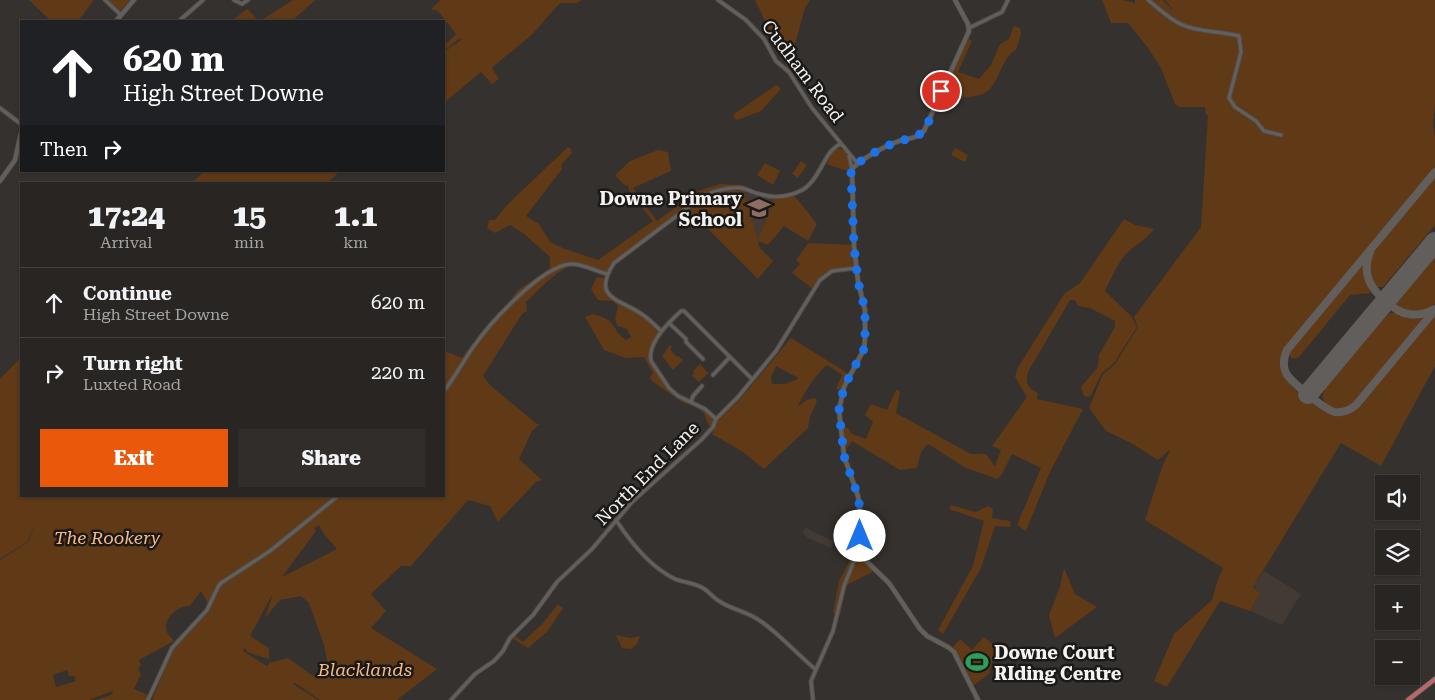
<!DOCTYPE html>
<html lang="en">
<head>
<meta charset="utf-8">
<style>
  :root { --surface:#282522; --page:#302d2a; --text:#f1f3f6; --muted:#a5a5a5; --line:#444240; --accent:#ea580c }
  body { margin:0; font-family:"Roboto Serif",serif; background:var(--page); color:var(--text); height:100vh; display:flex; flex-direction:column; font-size:19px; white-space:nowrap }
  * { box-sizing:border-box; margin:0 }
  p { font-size:16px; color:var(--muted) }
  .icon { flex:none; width:28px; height:28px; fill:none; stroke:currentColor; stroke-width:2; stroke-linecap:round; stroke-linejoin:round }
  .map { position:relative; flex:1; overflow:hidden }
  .side { position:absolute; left:20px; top:182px; width:425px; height:315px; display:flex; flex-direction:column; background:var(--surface); border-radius:0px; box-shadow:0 1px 4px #0004,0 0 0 1px var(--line) }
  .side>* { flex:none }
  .hud { position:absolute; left:20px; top:20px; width:425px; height:152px; border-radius:0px; box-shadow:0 1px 4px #0004,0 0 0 1px var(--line); background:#202124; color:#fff; overflow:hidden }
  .controls { position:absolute; left:1375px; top:475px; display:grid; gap:10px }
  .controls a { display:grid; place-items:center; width:45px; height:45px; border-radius:0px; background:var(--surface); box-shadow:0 1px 4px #0004,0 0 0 1px var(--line); font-size:25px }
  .pin { position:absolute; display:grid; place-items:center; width:42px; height:42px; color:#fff; margin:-21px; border:2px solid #fff; border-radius:50%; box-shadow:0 1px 5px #0007 }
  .me { position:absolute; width:55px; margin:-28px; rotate:0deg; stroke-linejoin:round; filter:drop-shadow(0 0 4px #0008) }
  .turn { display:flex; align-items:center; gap:18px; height:105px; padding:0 20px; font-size:22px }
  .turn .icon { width:65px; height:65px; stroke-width:2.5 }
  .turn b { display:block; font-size:35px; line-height:42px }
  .then { display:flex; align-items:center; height:48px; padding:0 20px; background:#0003; gap:10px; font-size:19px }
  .eta { display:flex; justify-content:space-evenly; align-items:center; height:85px; text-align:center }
  .eta b { font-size:30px; font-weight:800; line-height:35px }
  .action { display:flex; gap:10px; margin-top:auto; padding:10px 20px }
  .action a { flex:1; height:58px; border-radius:0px; background:var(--accent); color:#fff; font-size:20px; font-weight:800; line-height:58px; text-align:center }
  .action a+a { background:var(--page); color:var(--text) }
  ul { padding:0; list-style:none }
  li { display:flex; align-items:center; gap:15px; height:70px; padding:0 20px; border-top:1px solid var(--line) }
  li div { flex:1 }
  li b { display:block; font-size:19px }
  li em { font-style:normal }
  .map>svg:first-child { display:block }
  .built { fill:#433a33 }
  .green { fill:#603916; fill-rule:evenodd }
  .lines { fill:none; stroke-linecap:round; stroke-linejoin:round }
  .taxiway { stroke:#625e5c; stroke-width:8 }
  .runway { stroke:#625e5c; stroke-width:20 }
  .minor-casing { stroke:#504d4b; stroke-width:5 }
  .tertiary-casing { stroke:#504d4b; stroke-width:5.5 }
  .primary-casing { stroke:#504d4b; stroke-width:6 }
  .minor { stroke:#635f5b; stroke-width:3 }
  .tertiary { stroke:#635f5b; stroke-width:4 }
  .primary { stroke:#b56969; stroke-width:4.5 }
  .route { stroke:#1a73e8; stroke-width:9; stroke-dasharray:0 16.2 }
  .labels { text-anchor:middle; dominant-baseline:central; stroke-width:5; stroke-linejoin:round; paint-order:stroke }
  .street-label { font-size:18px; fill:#f5f3f1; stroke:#1b1918 }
  .poi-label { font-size:18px; font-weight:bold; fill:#f5f3f1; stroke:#1b1918; text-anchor:end }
  .park-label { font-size:18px; font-style:italic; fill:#f6b988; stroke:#1b1918 }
</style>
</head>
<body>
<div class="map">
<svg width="1435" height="700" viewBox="0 0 1435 700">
  <rect width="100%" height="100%" fill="#35312e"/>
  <g class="built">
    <polygon points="744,191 774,198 758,241 750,217"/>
    <polygon points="806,527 813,532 834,541 831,548 808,538 802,532"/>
    <polygon points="1264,571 1301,594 1282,625 1250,611 1260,593 1254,586"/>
  </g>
  <g class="green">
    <polygon points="29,0 94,0 78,21 51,21"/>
    <polygon points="108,0 131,0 120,11"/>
    <polygon points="293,0 315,0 292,21 260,21"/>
    <path d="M441,0H582L577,3H561C551,11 545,21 537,29C524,43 506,55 492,68L499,79L492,84L481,72L444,103V52L461,40L460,38L444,51V46L456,34L438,11L431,9Z"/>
    <polygon points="755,0 810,0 805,8 788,69"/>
    <path d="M1102,0H1121L1135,3V0H1163L1176,14L1165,0H1435V105L1433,125L1435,136V167L1285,347C1273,373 1296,393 1315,404C1321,408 1325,413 1332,415C1341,417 1349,414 1357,409L1435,316V366L1381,466L1341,443L1253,587L1260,593L1250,611L1220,601L1167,687L1154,681L1174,634L1212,600L1218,579L1223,568L1145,520L1163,464L1171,449L1158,460L1131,443L1106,431L1089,408L1103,374L1115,364L1138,327L1134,317L1201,227L1208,115H1206L1205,107H1179L1175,104L1161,68L1148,48L1128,23H1111Z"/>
    <polygon points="247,9 259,21 233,21 234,19"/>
    <path d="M1014,26L1020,28L1021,34L1016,50C1000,58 1000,86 983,94C977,97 948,99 939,100L968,39L972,41L958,72L979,79L991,65L1000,44L1009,39Z"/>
    <polygon points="776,85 780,87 780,90 761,111 737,120 733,117 734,114"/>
    <path d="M568,147L571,149L572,153L561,165L562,169L526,216L539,224L550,242L565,249L598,260L653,221L630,193L628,186L623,184L615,175L630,161L658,150L668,152L671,171L633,188L657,221L696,192L720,184L744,185L743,188H723L703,197L724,190L744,191L758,240L774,198L794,195L817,224L808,241L784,226L768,245L758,241L760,248L773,261L758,279L696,217L687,227L676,215L613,262L605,275C597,272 588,267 580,266C562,262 539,291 526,302L527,311L522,314L483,376L491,386L537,424H540L532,431L519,459L542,480L536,482L498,522L490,506L468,500L411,566H401L371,594L386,611L371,628L437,669L397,700H320L295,683L293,684L318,700H152L173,649L209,610L211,605H209L201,591L190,606C178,605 162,619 167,632C168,636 172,637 174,641L139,660L141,665L138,669L141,674L134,689L148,695L146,700H96L113,694L112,691L89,700H0V560L28,542L35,524L27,542L0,559V379L21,357V496H444V351L462,358L487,325L511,300L515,303L516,302L512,298L517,291L550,268V257L523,233L510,225L495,233L487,228L489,220H495L507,205ZM319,525L323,533L337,549L282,577L316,531L314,528ZM273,593L265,618L280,600L301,596L309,603L324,645L330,675L316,678L288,658L269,663L267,666L243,651L244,648L249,653L269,659V648L250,636ZM67,670L69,676H74L76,681L56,687L53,675Z"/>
    <path d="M837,148C849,150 850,160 850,170H844L827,164L832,153Z"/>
    <polygon points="955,148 968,155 965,162 951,155"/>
    <polygon points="801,161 807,165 798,178 792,174"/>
    <polygon points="765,163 780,171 773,185 757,175"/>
    <polygon points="204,171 340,171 326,184 191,184"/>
    <path d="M1435,177V225L1383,287H1376C1366,278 1367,265 1372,254Z"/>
    <path d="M1124,219L1135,225L1154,229C1148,238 1138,243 1130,250C1118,261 1112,277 1105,291L1131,316L1137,327L1114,363L1102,373L1090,397L1084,396L1081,387L1098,367L1099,355L1115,327V321L1090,308L1078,306L1075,300H1070L1028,372C1025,384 1028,387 1038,393L1037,399L1083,409L1050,472L1026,531L1017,525L1041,468L1012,454L1002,474L997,479L964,467L928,444L921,452L917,468L900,470L852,441L848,447L846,448L843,427L848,428L852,434L866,439L873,422L865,415L871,404L887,410L896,390H898L900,392L896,413L971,454H986L995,466L1001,450L992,446L1027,397L1015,377L1017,369L1064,294L1080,283Z"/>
    <polygon points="808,243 854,245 855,267 827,273 813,289 792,273 800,264 796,260"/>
    <path d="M1435,257V304C1423,314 1409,315 1397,307L1396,304Z"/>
    <polygon points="1364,263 1364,276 1371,293 1350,295 1299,357 1292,359 1290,356 1290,352"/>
    <path d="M597,277L605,278L604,290L607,296L643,315L659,331C655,340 647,352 651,362L678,397L705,409L714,419L712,426H709L704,413L695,406L684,403L653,382L650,378L653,373L644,357L625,358L604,350L585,317L593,314C599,316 608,318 612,324C618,331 616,333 626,340L631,337L627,329L618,326L615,320L618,306L613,301L598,300L591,289Z"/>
    <path d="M1390,313C1404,312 1411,319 1427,315L1352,404L1340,409L1327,406L1322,397L1325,389L1386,316Z"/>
    <path d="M791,338L849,374L841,391L836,389L842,375L827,365C813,377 806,391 797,407L807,400L815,398L817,401L810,417L808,428L764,469L743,452L712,434L718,421L741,398ZM776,366L798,378V379L785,384H772L771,377Z"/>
    <polygon points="670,345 672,347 670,349 677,357 678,356 683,360 673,370 662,356"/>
    <polygon points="700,364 708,373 699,382 692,376 694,373 693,371"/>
    <polygon points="951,505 976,512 988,506 993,509 992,518 1010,521 1011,527 995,526 981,568 943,634 938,630 973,566 984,521 949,509"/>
    <polygon points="854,553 874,571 847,585 840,614 833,613 839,581"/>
    <polygon points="1064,568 1075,594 1097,607 1055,638 1049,615 1060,587"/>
    <polygon points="558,604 563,608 547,632 528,648 513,639 515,636 523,642 543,623"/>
    <polygon points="616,635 630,638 640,636 637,644 631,649 622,648"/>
    <polygon points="984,637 996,647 989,674 974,685 955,650 952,648 960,639 972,650"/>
  </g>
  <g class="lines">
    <g class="taxiway">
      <path d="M1435,172L1287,350C1284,357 1282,365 1286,373C1290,381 1325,410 1335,412C1343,413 1350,410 1356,405L1435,310"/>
      <path d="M1370,252C1361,274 1371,290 1388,303C1394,308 1400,313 1409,314C1418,316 1427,313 1435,309"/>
    </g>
    <polyline class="runway" points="1308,394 1435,242"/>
    <defs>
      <g id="minor">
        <polyline points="105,0 121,15"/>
        <polyline points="234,0 242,4 248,0"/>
        <polyline points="718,0 746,20 764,39 776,61 789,72 812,108 857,163"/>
        <path d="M1148,0C1162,11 1174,24 1192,28C1207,32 1224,32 1239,36L1241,52L1229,98L1235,107L1256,121L1264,131L1281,135"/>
        <polyline points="179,21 203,0"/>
        <polyline points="969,28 1002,12 1008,0"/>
        <polyline points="0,108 21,124"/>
        <polyline points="849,156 852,169"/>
        <polyline points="669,323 686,339 686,342 703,359"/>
        <path d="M661,331C655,325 649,319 643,315C619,298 591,299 614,263L703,196C715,191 728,187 741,188C748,189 753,193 760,194C772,198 786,197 798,192C821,183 823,150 841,144"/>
        <polyline points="713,375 730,357"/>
        <path d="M444,391C455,377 464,360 474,346C491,322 541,267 570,264C582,263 595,271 607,274"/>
        <polyline points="691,402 693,396 702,386"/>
        <path d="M716,419L705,409L678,396L669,388L651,361C647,343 669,322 681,311H684L752,379"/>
        <path d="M616,520C631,543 650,567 675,579C683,582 693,583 701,587C708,590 712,597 719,601C729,608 740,610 750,615C770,624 797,654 815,669"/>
        <polyline points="148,700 172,648 207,610 218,587 221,583 270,551 338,496"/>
        <polyline points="451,700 475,674 494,661 503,651 510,638 533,615 557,582 592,549 632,502 701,440 713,427 716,419 738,397 776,351 820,280 832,271 856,268"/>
        <polyline points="813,700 811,681 833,631 844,586 858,551"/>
      </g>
      <g id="tertiary">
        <path d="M955,0L968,24L969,31L924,131C916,139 909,138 899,141C885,146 861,159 852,169L854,246L858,281L865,310V338L864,349L844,387L839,410L844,456L858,496L861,517L859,550L860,555L889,583L920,629L927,636L948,647L954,652L978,700"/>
        <polyline points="116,21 134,0"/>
        <polyline points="0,181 15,160 21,133"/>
      </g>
      <polyline id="primary" points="1408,700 1435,679"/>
    </defs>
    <use href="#minor" class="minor-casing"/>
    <use href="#tertiary" class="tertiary-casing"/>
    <use href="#primary" class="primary-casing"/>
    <use href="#minor" class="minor"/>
    <use href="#tertiary" class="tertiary"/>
    <use href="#primary" class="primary"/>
  </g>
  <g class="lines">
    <path class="route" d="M860,536L861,517L858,496L844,456L839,410L844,387L864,349L865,338V310L858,281L854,246L851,172C854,161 888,145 899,141C907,139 915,139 921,133C930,125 935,103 941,91"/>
  </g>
  <defs>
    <symbol id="school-bare" viewBox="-9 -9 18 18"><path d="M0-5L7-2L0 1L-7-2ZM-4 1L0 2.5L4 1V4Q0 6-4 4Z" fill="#8d6e63" stroke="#1b1918" stroke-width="2.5" paint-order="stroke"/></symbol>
    <symbol id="stadium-bare" viewBox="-9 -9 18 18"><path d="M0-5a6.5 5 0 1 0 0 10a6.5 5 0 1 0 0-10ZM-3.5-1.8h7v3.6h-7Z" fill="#2e9e5b" stroke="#1b1918" stroke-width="2.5" paint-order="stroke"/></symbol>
  </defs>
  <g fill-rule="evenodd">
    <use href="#school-bare" x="743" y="192" width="32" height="32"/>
    <use href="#stadium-bare" x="961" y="646" width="32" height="32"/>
  </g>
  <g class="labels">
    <g class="street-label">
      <text transform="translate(803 71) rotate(53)">Cudham Road</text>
      <text transform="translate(647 473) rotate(-45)">North End Lane</text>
    </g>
    <g class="poi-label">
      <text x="742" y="198">Downe Primary<tspan x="742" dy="21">School</tspan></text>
      <text x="994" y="652" text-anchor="start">Downe Court<tspan x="994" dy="21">RIding Centre</tspan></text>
    </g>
    <g class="park-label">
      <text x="107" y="537">The Rookery</text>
      <text x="365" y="669">Blacklands</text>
    </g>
  </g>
</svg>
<div class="controls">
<a><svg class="icon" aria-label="sound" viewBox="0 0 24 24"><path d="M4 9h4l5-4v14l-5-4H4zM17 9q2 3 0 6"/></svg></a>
<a><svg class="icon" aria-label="layers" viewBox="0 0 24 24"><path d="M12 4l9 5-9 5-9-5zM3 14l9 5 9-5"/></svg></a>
<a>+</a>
<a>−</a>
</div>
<div class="pin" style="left:941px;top:91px;background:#d93025"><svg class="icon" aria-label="arrive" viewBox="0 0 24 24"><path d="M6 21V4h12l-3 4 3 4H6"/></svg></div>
<svg class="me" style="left:860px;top:536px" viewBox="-20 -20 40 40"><circle r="19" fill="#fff"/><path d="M0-13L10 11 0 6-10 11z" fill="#1a73e8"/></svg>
<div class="hud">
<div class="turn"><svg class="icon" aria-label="ahead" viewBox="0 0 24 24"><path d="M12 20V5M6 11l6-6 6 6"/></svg><div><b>620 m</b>High Street Downe</div></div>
<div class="then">Then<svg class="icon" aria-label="right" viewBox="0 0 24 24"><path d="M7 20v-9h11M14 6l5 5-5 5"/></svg></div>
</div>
<section class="side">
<div class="eta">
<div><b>17:24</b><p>Arrival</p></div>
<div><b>15</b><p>min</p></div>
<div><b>1.1</b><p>km</p></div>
</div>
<ul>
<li><svg class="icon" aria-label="ahead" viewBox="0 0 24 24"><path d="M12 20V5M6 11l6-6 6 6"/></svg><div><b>Continue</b><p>High Street Downe</p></div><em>620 m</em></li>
<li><svg class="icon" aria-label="right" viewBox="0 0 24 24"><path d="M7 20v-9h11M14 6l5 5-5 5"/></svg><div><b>Turn right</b><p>Luxted Road</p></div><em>220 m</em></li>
</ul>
<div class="action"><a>Exit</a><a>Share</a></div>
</section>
</div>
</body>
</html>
